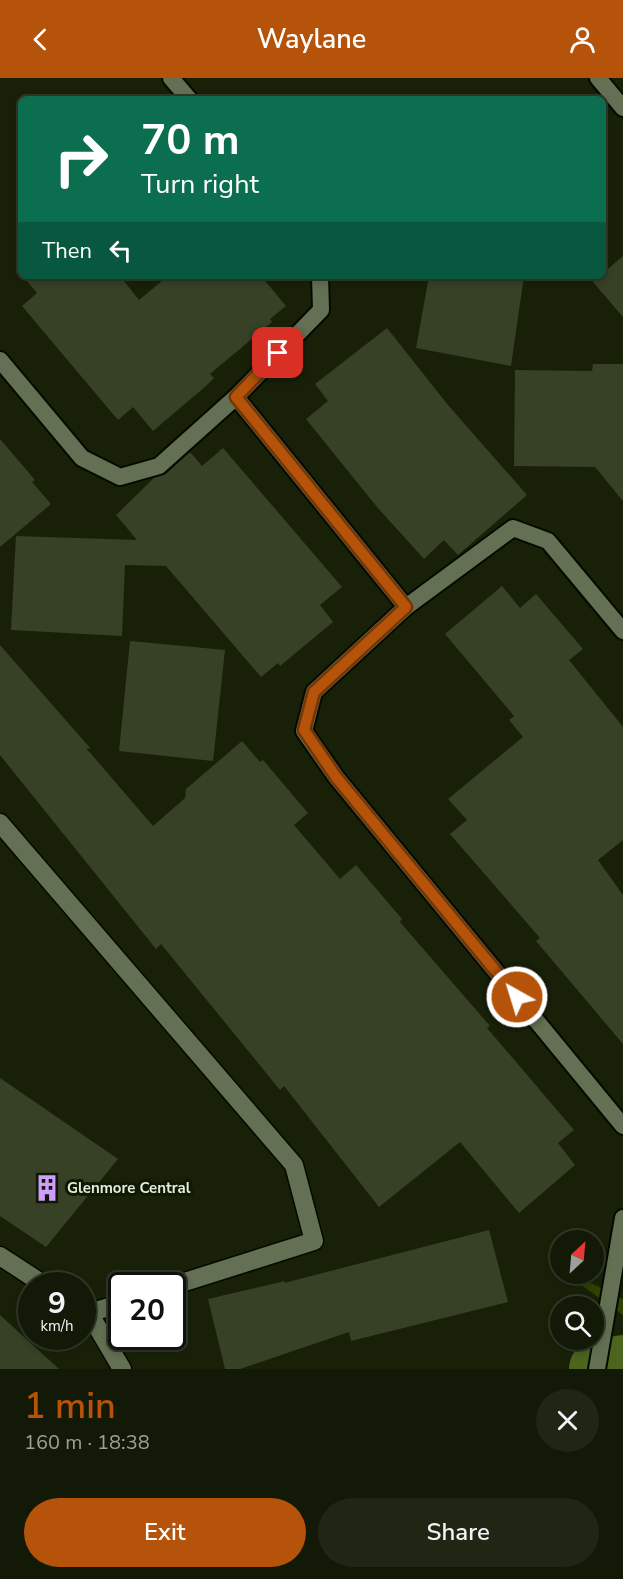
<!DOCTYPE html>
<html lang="en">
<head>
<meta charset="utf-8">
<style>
  :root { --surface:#121906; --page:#1f2614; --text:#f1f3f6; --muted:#9ca09b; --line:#313828; --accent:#b45309 }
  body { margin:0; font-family:"Nunito Sans",sans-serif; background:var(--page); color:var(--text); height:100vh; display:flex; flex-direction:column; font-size:22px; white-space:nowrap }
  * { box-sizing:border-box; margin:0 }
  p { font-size:20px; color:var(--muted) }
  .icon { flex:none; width:33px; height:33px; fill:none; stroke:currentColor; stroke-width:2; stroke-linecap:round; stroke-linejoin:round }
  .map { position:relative; height:1291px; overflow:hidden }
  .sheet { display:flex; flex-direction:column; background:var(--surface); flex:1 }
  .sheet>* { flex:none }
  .hud { position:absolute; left:18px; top:18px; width:588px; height:183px; border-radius:9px; box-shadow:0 3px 9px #0003,0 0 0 2px var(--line); background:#0b6e4f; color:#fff; overflow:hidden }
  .needle { width:39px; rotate:26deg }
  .buttons { position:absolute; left:550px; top:1152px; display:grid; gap:12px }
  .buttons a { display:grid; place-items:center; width:54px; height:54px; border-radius:50%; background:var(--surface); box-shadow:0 3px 9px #0003,0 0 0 2px var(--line); font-size:30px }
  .speed { position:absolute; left:18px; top:1194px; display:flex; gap:12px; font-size:30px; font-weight:700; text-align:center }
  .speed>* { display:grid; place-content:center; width:78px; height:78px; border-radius:50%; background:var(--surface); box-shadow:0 3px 9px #0003,0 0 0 2px var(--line); line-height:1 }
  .speed small { font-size:15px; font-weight:400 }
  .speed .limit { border:3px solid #111; border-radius:9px; background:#fff; color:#111 }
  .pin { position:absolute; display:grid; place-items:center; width:51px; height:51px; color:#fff; margin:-26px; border-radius:12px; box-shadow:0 3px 9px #0006 }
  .me { position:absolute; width:66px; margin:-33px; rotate:321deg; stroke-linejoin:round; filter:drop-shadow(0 0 4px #0008) }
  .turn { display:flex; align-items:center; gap:21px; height:126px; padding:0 24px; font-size:27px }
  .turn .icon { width:78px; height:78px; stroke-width:2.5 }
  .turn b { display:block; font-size:42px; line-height:51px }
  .then { display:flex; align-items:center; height:57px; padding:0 24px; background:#0003; gap:12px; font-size:22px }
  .round { display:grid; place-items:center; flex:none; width:63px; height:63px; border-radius:32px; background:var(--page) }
  .head { display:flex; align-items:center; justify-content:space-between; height:102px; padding:0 24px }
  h1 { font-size:36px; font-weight:600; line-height:45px; color:var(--accent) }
  .button { display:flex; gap:12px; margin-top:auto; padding:12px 24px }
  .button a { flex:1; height:69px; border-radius:36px; background:var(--accent); color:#fff; font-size:24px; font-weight:600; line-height:69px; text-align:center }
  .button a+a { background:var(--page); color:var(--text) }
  header { display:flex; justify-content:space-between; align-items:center; height:78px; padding:0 24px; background:var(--accent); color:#fff; font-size:27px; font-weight:600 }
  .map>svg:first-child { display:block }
  .green { fill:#2e4201 }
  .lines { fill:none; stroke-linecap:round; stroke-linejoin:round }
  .river { stroke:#4b641e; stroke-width:60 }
  .building { fill:#364126 }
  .lane-casing { stroke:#040a00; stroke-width:20 }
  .street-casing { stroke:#040a00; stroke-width:21 }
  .lane { stroke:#637053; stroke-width:16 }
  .street { stroke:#637053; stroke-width:18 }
  .route-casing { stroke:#753606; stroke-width:15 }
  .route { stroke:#b45309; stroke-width:10 }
  .labels { text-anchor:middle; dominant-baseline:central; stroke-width:6; stroke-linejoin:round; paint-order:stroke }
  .poi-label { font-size:15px; font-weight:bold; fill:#e4ebdb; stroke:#0f1802; text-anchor:start }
</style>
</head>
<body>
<header><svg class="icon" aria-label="back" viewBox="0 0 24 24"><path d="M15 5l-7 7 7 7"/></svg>Waylane<svg class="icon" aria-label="person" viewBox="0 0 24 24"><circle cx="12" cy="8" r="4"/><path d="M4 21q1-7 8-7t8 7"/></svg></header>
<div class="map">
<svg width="623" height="1291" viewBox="0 0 623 1291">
  <rect width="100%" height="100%" fill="#182108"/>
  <polygon class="green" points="566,1196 573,1196 623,1221 623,1237"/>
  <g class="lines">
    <polyline class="river" points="599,1291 623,1287"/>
  </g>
  <g class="building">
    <polygon points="623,178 623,239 593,204"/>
    <polygon points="23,198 120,198 139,222 168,198 261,198 286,228 270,241 272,244 210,296 214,300 206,308 153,353 133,329 118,342 22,228 37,215"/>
    <polygon points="429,198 524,198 511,288 416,270"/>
    <polygon points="387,250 448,327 527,417 458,477 444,462 424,481 377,429 306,341 328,323 315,306"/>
    <polygon points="593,286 623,286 623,423 595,389 514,388 515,292 592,293"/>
    <polygon points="0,361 35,402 32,404 51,426 0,469"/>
    <polygon points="223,370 342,509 320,527 333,544 280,588 278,585 261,599 166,488 125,487 122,558 11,552 16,458 137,462 116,437 154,400 166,396 190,374 202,388"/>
    <polygon points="502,508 520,530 536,516 583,571 569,582 623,649 623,762 598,782 623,817 623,966 536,863 540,860 450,756 467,742 448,721 523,659 509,642 514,638 445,556"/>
    <polygon points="130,563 225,572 213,683 119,673"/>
    <polygon points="0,567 91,671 86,670 153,748 185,720 186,711 242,663 260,684 263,682 308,735 294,747 340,801 356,787 402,841 400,844 490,948 487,950 574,1052 558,1065 575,1087 519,1135 460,1064 379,1129 284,1008 280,1012 161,866 156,871 0,677"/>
    <polygon points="0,1000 118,1081 46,1169 0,1138"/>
    <polygon points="489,1152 508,1224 351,1263 349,1254 240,1291 225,1291 208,1221 285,1203 284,1205"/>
    <polygon points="0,1237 59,1291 0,1291"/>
  </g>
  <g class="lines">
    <defs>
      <g id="lane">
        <polyline points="171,0 189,21"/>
        <polyline points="598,0 623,30"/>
        <polyline points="0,282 82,380 120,399 159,388 236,319 321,232 320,198"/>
        <polyline points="236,319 406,529"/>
        <polyline points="623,553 548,463 513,450 406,529 314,614 304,653 336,699 623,1048"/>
        <polyline points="597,1291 623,1140"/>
      </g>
      <g id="street">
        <polyline points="0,745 294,1087 314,1163 172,1208"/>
        <polyline points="0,1178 46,1208"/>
        <polyline points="82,1231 89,1235 122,1291"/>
        <polyline points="89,1235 122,1225"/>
      </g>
    </defs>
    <use href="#lane" class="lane-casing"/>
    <use href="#street" class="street-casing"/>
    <use href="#lane" class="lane"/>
    <use href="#street" class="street"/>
  </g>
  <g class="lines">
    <defs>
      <polyline id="route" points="278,275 236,319 406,529 314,614 304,652 336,699 517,919"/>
    </defs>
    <use href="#route" class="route-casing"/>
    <use href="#route" class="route"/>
  </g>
  <defs>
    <symbol id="building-bare" viewBox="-9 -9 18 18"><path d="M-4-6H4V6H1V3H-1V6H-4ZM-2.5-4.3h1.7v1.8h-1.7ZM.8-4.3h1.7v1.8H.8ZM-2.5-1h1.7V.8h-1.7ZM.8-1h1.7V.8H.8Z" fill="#d09dff" stroke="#0f1802" stroke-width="2.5" paint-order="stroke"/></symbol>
  </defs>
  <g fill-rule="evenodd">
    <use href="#building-bare" x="28" y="1091" width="38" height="38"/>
  </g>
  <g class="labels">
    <g class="poi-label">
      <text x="67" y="1110">Glenmore Central</text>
    </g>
  </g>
</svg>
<div class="buttons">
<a><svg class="needle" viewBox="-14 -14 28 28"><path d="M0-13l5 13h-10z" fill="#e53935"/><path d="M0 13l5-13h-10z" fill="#9ca09b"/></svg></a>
<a><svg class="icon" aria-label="search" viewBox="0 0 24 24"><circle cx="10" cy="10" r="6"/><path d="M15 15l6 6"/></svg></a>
</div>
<div class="speed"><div>9<small>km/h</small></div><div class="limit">20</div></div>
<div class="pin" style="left:278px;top:275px;background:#d93025"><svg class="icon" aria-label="arrive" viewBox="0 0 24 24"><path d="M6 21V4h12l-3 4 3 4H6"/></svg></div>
<svg class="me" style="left:517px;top:919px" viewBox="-20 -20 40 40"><circle r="17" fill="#b45309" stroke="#fff" stroke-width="3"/><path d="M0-11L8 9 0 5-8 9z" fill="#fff"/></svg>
<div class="hud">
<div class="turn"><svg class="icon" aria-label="right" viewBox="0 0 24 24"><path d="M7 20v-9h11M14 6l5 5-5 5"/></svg><div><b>70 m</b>Turn right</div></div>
<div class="then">Then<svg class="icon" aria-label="left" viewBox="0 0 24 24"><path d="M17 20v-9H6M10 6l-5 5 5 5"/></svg></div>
</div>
</div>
<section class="sheet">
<div class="head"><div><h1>1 min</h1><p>160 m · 18:38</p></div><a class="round"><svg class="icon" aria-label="close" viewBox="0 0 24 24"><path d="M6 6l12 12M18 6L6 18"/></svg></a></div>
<div class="button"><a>Exit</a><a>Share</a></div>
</section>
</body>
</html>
